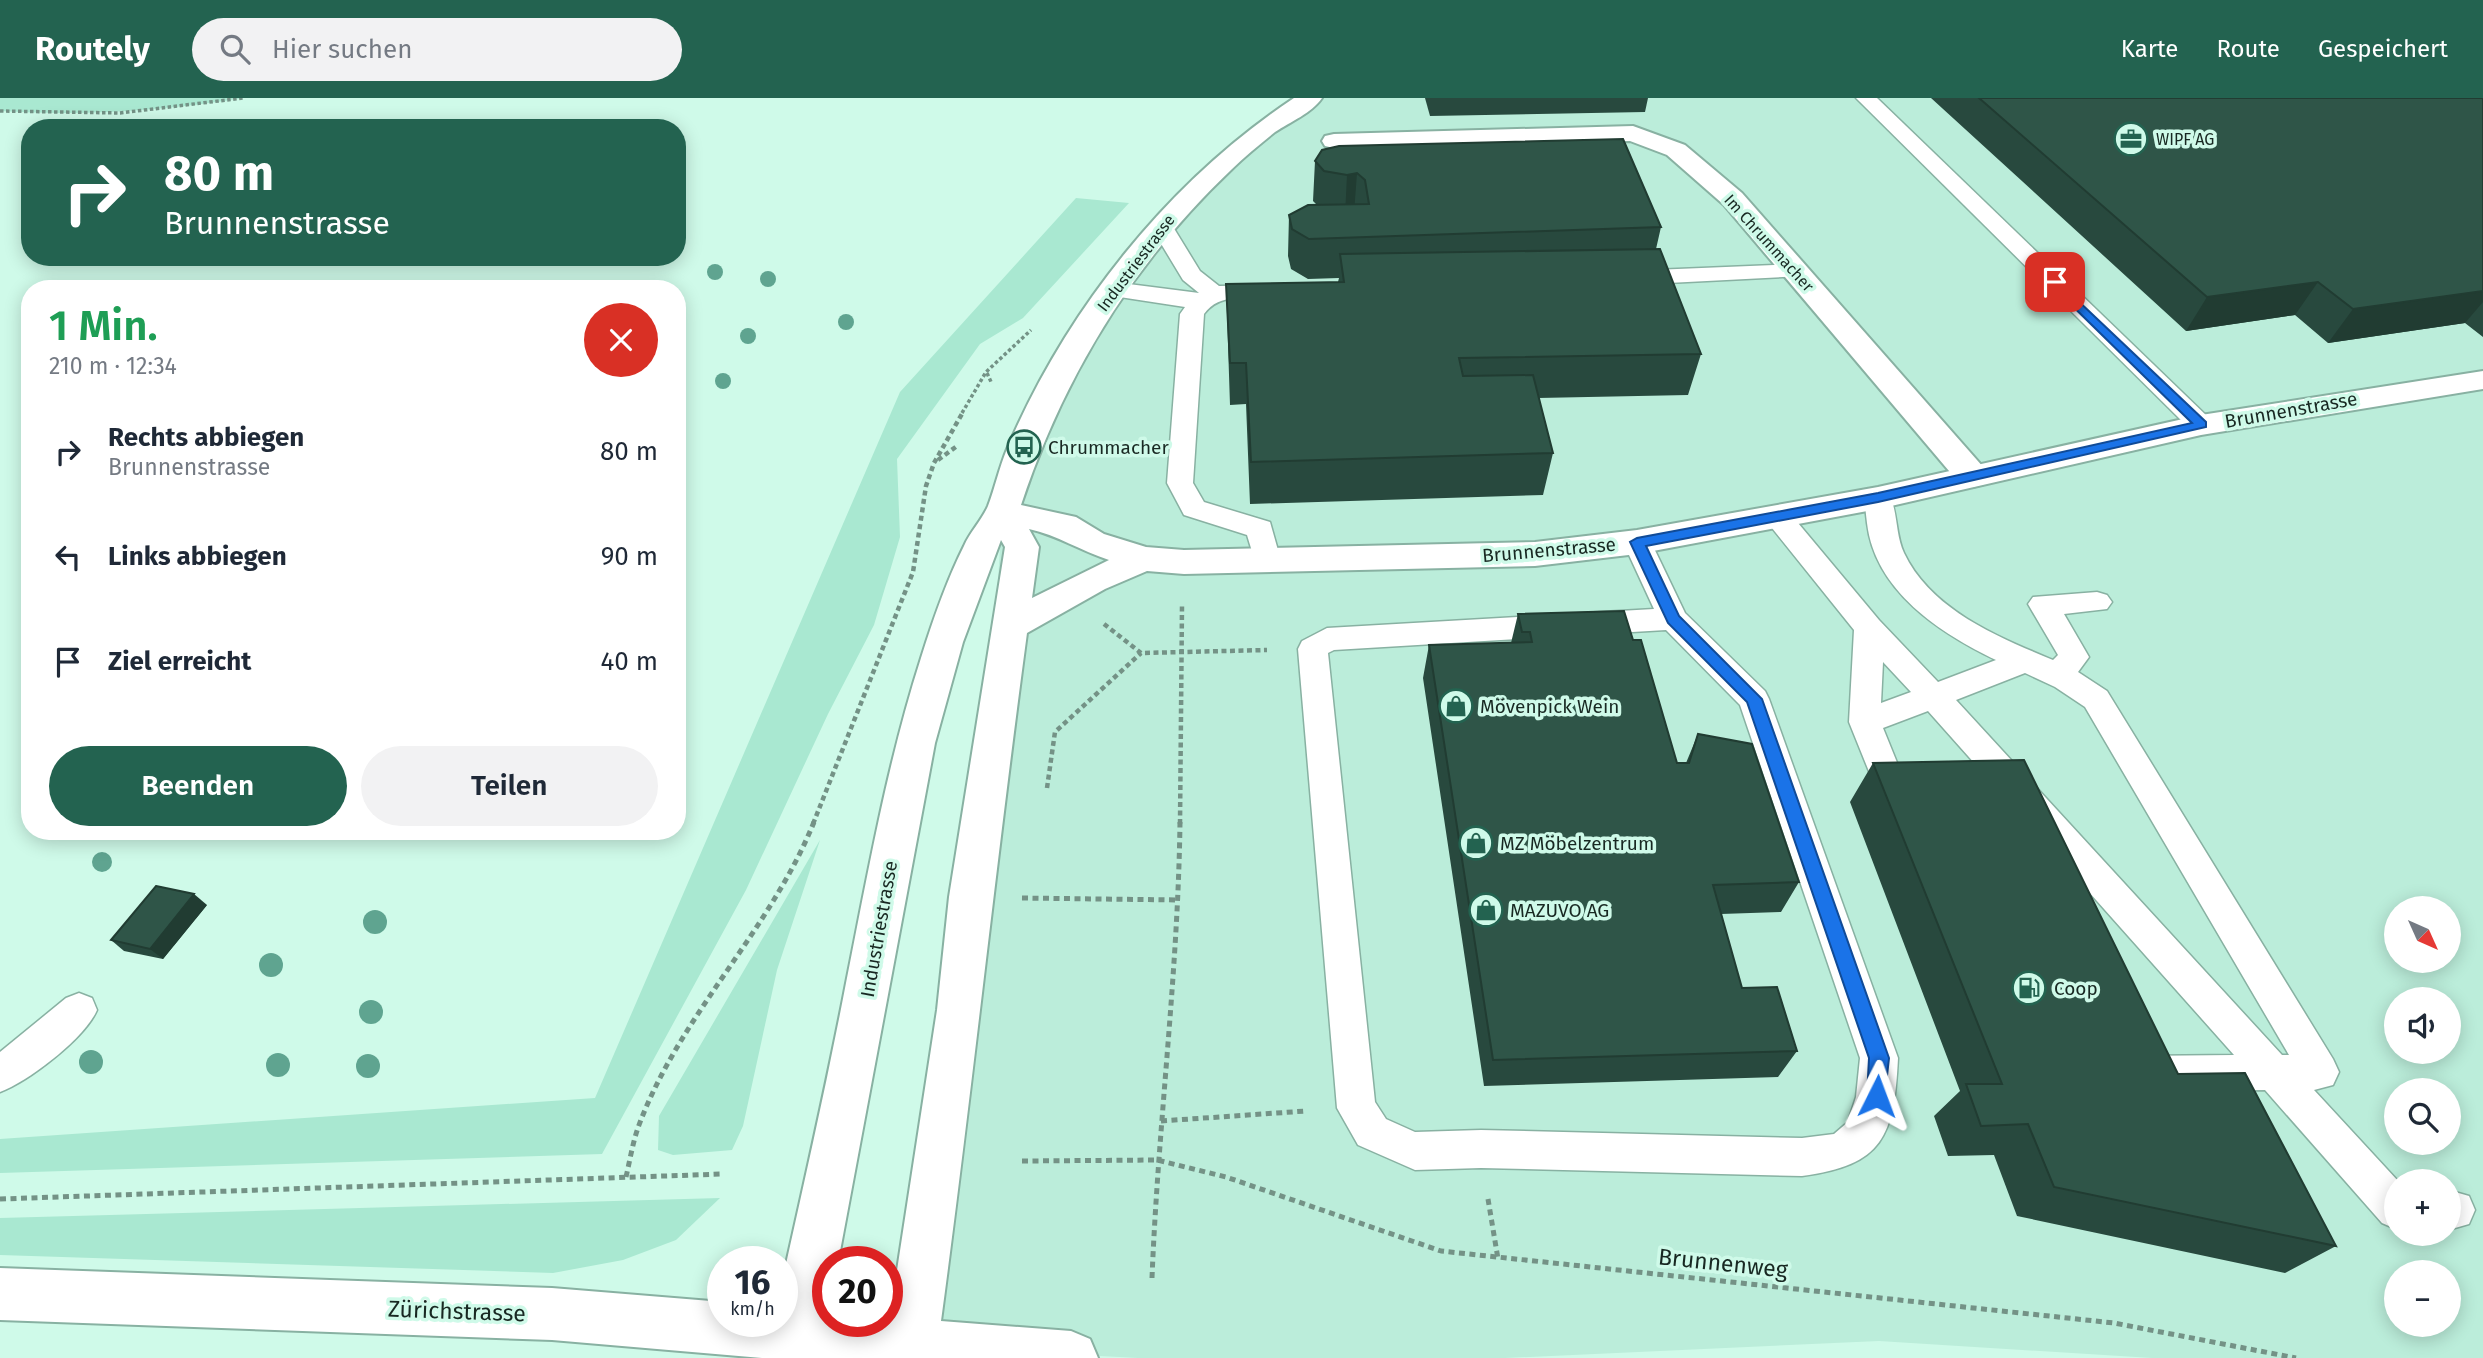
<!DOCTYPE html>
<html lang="de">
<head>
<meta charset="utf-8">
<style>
  :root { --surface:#fff; --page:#f2f2f3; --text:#1f2937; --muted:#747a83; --accent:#236350 }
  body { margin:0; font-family:"Fira Sans",sans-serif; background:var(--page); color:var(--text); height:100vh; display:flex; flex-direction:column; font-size:26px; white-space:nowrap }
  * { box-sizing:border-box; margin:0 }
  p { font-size:23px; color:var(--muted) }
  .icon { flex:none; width:38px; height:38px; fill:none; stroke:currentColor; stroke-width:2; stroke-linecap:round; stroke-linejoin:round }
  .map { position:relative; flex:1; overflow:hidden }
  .sheet { position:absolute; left:21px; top:182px; width:665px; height:560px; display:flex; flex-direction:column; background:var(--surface); border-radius:28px; box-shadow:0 4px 18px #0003 }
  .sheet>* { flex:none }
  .hud { position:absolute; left:21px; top:21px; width:665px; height:147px; border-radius:28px; box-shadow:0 4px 18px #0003; background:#236350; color:#fff; overflow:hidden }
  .needle { width:46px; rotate:135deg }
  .buttons { position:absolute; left:2384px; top:798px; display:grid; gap:14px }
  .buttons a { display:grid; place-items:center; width:77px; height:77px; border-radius:50%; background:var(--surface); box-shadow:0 4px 18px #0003; font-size:35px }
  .speed { position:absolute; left:707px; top:1148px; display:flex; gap:14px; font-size:35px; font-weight:700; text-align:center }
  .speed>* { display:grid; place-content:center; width:91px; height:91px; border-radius:50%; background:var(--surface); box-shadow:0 4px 18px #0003; line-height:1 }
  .speed small { font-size:18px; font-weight:400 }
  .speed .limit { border:10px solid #d22; background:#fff; color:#111 }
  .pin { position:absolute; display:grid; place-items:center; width:60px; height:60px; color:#fff; margin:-30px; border-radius:14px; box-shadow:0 4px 10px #0006 }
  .me { position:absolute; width:77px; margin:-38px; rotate:3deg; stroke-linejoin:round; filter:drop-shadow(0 0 5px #0008) }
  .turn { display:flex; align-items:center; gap:24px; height:147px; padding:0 28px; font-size:32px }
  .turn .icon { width:91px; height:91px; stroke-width:2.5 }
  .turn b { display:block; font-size:49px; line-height:60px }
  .round { display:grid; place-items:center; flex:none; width:74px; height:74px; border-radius:37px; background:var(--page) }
  .summary { display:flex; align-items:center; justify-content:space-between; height:119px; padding:0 28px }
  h1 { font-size:42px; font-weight:600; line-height:52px; color:#1e9e55 }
  .cta { display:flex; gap:14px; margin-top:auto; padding:14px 28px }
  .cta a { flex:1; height:80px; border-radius:42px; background:var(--accent); color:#fff; font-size:28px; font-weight:600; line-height:80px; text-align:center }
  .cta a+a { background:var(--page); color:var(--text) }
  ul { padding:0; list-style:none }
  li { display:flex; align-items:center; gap:21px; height:105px; padding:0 28px }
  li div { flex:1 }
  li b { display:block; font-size:26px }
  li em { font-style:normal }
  header { display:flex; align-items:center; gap:42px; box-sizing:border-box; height:98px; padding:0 35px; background:var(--accent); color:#fff }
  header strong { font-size:33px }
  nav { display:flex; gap:38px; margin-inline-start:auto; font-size:24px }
  .search { width:490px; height:63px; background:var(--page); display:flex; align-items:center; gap:18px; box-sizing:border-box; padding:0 24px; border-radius:38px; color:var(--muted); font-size:26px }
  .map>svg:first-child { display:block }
  .built { fill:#bbedda; fill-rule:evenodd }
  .green { fill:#a9e8d1 }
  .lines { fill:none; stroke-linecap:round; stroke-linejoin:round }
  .lane-casing { stroke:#88b1a2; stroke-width:3 }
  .street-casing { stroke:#88b1a2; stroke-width:4 }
  .secondary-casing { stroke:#88b1a2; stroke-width:4 }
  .path-far2 { stroke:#749286; stroke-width:3.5; stroke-dasharray:3.5 2.5; stroke-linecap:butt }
  .path-far1 { stroke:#749286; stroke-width:4.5; stroke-dasharray:5 3.5; stroke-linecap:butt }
  .path { stroke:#749286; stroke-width:5; stroke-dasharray:6 4.5; stroke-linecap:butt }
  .lane { fill:#fff; fill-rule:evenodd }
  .street { fill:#fff; fill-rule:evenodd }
  .secondary { fill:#fff; fill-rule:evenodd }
  .tree { fill:#5fa490 }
  .wall { fill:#28493e }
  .shaded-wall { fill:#213c32 }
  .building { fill:#2f5548; stroke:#213c32; stroke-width:2 }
  .route { fill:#1a73e8; stroke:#114b97; stroke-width:2 }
  .labels { text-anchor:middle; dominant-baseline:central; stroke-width:7; stroke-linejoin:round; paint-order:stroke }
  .far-poi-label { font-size:16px; fill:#182822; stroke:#cffae9; text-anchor:start }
  .far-street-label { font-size:16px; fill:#182822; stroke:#cffae9 }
  .street-label { font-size:19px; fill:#182822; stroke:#cffae9 }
  .poi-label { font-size:19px; fill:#182822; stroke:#cffae9; text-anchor:start }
  .near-street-label { font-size:23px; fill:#182822; stroke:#cffae9 }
</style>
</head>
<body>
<header>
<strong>Routely</strong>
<div class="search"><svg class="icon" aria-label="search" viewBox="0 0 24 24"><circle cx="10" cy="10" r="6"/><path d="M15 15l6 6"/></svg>Hier suchen</div>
<nav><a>Karte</a><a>Route</a><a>Gespeichert</a></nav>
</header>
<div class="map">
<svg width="2483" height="1260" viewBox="0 0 2483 1260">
  <rect width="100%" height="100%" fill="#cffae9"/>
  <path class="built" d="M1310,0H2483V1260H2152L1879,1243L1505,1260H1138L912,1248L985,709L1002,414L1024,349L1162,129ZM2396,810H2448V863H2396ZM2396,901H2448V954H2396ZM2396,992H2448V1045H2396ZM2396,1083H2448V1136H2396ZM2396,1174H2448V1227H2396Z"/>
  <g class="green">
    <path d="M0,0H243C161,13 83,18 0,13Z"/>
    <polygon points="1076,100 1129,105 1023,220 980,246 897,361 900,439 874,527 828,616 746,792 602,1056 0,1075 0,1041 595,1000 900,294"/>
    <polygon points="820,742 777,872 743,1028 732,1052 673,1057 658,1052 659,1018"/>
    <polygon points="720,1100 676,1142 623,1162 553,1175 0,1157 0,1120"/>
  </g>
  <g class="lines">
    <defs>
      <g id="lane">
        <polygon points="1856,0 1877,0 2210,321 2214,327 2210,333 2192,333"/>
        <path d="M1162,122L1170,124L1200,173L1219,188L1277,187L1281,192L1277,197C1252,203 1221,192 1204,216L1193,385L1204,404L1270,424L1281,463L1277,470L1267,473L1257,470L1247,437L1184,417L1167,385L1180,216L1185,209L1113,198L1105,196L1101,191L1105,186L1113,184L1199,195L1183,182L1151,129Z"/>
        <polygon points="1795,166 1806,173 1803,178 1629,187 1618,180 1629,173"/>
        <path d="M1878,391L1888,394C1898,411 1895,436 1904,455C1931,512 1998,539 2053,562L2058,557L2028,506L2033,499L2097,494L2107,497L2112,504L2107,511L2064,516L2089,559L2078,574L2107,593L2333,961L2339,974L2333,987L2314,992L2398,1083L2396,1131L2382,1125L2265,992L2135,994L2122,989L2116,976L2122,963L2135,958L2234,957L1928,613L1883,630L1913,704L1909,713L1897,717L1885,713L1849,624L1854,532L1764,420L1768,413L1778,411L1788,413L1879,522L1938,584L1996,562C1940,535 1875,493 1867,425C1866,414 1863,403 1868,394ZM1883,564L1911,594L1881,605ZM2025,575L2055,589L2085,609L2289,957H2282L1956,602Z"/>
        <path d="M1637,434L1647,437L1651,444L1685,515L1765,593L1769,601L1898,960C1894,1039 1883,1067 1802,1078L1481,1070L1415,1072L1358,1047L1337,1010L1298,551L1302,543L1327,530L1654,511L1623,444L1627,437ZM1666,532L1740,607L1860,960L1856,999L1848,1024L1834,1036L1802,1040L1481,1032L1415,1034L1386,1021L1375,1004L1328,555L1334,552Z"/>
        <path d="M79,895L92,900L97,912C85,940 29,983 0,994V954L66,900Z"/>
        <polygon points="2448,1092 2469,1098 2475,1112 2469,1126 2448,1132"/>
      </g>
      <polygon id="street" points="1633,28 1685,47 1742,95 1984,370 1988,378 1984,386 1972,389 1960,386 1724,107 1667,57 1630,43 1334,50 1325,48 1322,43 1325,38 1334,36"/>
      <path id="secondary" d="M1294,0H1322C1312,15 1290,24 1275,34C1260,46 1244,59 1231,72C1133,165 1063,280 1021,407L1076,419L1104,436L1146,449L1184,452L1535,444L1637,432L1878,389L2201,317L2483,273V291L2201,337L1878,411L1637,456L1535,468L1184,476L1147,473L1105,491L1027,535C996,764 972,993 941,1223L1071,1233L1090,1241L1098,1260H762L552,1242L0,1222V1170L552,1190L723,1204V1223H782V1184C804,1085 827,985 846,885C868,775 887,666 921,560C933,522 946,484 964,448C970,434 982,422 988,408C995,390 999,370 1007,351C1066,212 1168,84 1294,0ZM1029,431C1057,437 1081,453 1109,462L1032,500L1039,449ZM1001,442L1005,449L949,799L937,912L890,1218H887V1223H828V1164H838L935,645L963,544Z"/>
    </defs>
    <use href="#lane" class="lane-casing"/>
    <use href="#street" class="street-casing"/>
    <use href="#secondary" class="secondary-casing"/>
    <g class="path-far2">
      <polyline points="0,13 120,15 243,0"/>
      <polyline points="987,275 992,286"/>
      <polyline points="962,315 986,274 1031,232"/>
    </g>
    <g class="path-far1">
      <polyline points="938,362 957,348"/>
      <polyline points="1104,526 1141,555 1267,552"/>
      <polyline points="1047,690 1055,634 1141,555"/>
      <polyline points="813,726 913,474 926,388 934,365 963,314"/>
      <polyline points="1180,726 1182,507"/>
    </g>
    <g class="path">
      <polyline points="1022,800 1179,802"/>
      <polyline points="1161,1023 1306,1013"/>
      <polyline points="1022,1063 1157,1062 1226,1079 1441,1153 2114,1225 2296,1260"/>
      <path d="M626,1079C630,1062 633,1043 639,1027C680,917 770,833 814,724"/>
      <polyline points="0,1101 722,1076"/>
      <polyline points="1488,1101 1498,1161"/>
      <path d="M1152,1180C1158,1028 1178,876 1180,724"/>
    </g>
    <use href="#lane" class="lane"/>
    <use href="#street" class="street"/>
    <use href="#secondary" class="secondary"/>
  </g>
  <g class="tree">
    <circle cx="715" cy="174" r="8"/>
    <circle cx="768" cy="181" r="8"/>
    <circle cx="846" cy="224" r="8"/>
    <circle cx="748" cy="238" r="8"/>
    <circle cx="723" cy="283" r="8"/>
    <circle cx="102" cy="764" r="10"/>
    <circle cx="375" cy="824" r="12"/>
    <circle cx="271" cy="867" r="12"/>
    <circle cx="371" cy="914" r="12"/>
    <circle cx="91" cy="964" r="12"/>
    <circle cx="278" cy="967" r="12"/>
    <circle cx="368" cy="968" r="12"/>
  </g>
  <g class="wall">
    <polygon points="1425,0 1648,0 1645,14 1430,18"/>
    <polygon points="1931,0 2483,0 2483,239 2465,225 2328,245 2295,217 2186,233"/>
    <polygon points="1315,63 1661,129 1656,151 1701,256 1688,297 1538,300 1553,355 1543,397 1250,406 1246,306 1230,307 1226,186 1338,184 1339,180 1308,181 1291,171 1288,158 1289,117 1317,107 1313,103"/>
    <polygon points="1518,516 1633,542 1677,665 1686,665 1698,636 1799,784 1781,814 1721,816 1742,890 1797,953 1778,979 1484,988 1423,580 1429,547 1511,545"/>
    <polygon points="1873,665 2178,976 2336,1148 2285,1175 2017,1118 1994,1057 1948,1058 1934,1018 1960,993 1850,704"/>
    <polygon points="207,807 163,861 124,853 111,842"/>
  </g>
  <g class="shaded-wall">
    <polygon points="1357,75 1354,115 1345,118 1347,77"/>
    <polygon points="2318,184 2295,217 2186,233 2207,199"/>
    <polygon points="2483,193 2483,204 2465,225 2328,245 2353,211"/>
    <polygon points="194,796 207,807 163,861 150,851"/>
  </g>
  <g class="building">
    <polygon points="1979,0 2483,0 2483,193 2353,211 2318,184 2207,199"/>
    <polygon points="1623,41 1661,129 1309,141 1292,131 1289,117 1308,107 1369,106 1365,82 1357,75 1347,77 1324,73 1315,63 1322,52 1339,48"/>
    <polygon points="1660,151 1701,256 1459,260 1463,278 1533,277 1553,355 1251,364 1246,265 1230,265 1226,186 1344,184 1340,156"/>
    <polygon points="1624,513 1633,542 1641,542 1677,665 1689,665 1698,636 1752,646 1799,784 1713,787 1742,890 1777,889 1797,953 1493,962 1429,547 1532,544 1530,534 1522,534 1518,516"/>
    <polygon points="2024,662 2178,976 2245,975 2336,1148 2054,1089 2028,1026 1981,1028 1966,986 2002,986 1873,665"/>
    <polygon points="156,788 194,796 150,851 111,842"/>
  </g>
  <polygon class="route" points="2055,181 2206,324 2206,329 1878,404 1646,448 1679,518 1762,601 1889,960 1884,1004 1877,1007 1870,1004 1867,998 1869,960 1747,604 1668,525 1630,444 1637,440 1878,395 2192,325 2051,187 2049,184"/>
  <defs>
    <symbol id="office-ring" viewBox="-11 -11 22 22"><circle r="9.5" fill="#cffae9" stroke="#236350" stroke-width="1.5"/><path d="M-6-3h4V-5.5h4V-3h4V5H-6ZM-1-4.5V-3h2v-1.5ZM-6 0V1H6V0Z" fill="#236350"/></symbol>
    <symbol id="bus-ring" viewBox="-11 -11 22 22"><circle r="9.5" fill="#cffae9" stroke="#236350" stroke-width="1.5"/><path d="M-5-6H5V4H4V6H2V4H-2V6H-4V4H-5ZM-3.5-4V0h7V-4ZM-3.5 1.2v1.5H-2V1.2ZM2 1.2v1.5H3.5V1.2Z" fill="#236350"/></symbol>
    <symbol id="shop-ring" viewBox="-11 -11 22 22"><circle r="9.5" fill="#cffae9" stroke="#236350" stroke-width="1.5"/><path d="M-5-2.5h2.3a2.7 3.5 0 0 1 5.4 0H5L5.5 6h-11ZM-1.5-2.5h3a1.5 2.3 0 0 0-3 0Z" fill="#236350"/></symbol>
    <symbol id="fuel-ring" viewBox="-11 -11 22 22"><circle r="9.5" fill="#cffae9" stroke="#236350" stroke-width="1.5"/><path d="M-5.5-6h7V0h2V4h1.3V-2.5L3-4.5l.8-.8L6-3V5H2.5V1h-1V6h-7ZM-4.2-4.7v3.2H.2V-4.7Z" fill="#236350"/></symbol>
  </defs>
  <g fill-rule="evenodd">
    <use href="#office-ring" x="2112" y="22" width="38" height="38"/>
    <use href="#bus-ring" x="1005" y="330" width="38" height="38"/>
    <use href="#shop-ring" x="1437" y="589" width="38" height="38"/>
    <use href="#shop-ring" x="1457" y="726" width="38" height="38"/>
    <use href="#shop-ring" x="1467" y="793" width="38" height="38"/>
    <use href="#fuel-ring" x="2010" y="871" width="38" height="38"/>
  </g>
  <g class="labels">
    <g class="far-poi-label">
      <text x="2156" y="41">WIPF AG</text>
    </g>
    <g class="far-street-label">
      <text transform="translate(1769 145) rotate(48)">Im Chrummacher</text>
      <text transform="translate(1136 165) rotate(-53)">Industriestrasse</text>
    </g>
    <g class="street-label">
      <text transform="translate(2291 312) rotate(-10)">Brunnenstrasse</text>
      <text transform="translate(1549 452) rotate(-5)">Brunnenstrasse</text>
      <text transform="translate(879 831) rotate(-80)">Industriestrasse</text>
    </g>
    <g class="poi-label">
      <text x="1048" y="349">Chrummacher</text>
      <text x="1480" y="608">Mövenpick Wein</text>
      <text x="1500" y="745">MZ Möbelzentrum</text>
      <text x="1510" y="812">MAZUVO AG</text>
      <text x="2054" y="890">Coop</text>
    </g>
    <g class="near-street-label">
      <text transform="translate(1723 1165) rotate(6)">Brunnenweg</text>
      <text transform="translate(457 1213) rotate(2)">Zürichstrasse</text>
    </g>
  </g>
</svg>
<div class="buttons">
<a><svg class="needle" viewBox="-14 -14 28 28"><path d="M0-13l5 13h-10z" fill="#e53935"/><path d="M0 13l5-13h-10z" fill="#747a83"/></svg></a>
<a><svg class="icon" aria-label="sound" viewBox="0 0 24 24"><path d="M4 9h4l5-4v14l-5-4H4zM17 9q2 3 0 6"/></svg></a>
<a><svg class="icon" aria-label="search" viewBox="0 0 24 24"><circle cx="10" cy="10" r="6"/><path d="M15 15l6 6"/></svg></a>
<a>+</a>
<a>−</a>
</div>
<div class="speed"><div>16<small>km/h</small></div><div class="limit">20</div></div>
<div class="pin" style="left:2055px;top:184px;background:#d93025"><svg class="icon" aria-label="arrive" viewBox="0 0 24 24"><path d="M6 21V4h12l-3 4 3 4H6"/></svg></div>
<svg class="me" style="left:1877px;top:998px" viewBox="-20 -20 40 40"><path d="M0-17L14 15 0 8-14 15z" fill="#1a73e8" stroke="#fff" stroke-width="4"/></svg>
<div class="hud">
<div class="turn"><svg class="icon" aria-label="right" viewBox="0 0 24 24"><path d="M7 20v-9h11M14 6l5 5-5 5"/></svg><div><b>80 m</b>Brunnenstrasse</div></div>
</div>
<section class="sheet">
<div class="summary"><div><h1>1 Min.</h1><p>210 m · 12:34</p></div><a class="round" style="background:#d93025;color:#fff"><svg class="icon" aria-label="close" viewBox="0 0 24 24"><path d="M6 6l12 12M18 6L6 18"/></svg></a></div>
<ul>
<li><svg class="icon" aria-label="right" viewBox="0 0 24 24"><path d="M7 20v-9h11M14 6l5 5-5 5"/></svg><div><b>Rechts abbiegen</b><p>Brunnenstrasse</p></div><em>80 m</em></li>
<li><svg class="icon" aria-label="left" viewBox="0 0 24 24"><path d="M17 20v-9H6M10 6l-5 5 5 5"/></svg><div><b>Links abbiegen</b></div><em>90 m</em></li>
<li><svg class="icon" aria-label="arrive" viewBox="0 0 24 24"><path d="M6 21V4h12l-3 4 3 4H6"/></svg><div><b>Ziel erreicht</b></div><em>40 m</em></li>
</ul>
<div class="cta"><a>Beenden</a><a>Teilen</a></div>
</section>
</div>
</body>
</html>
